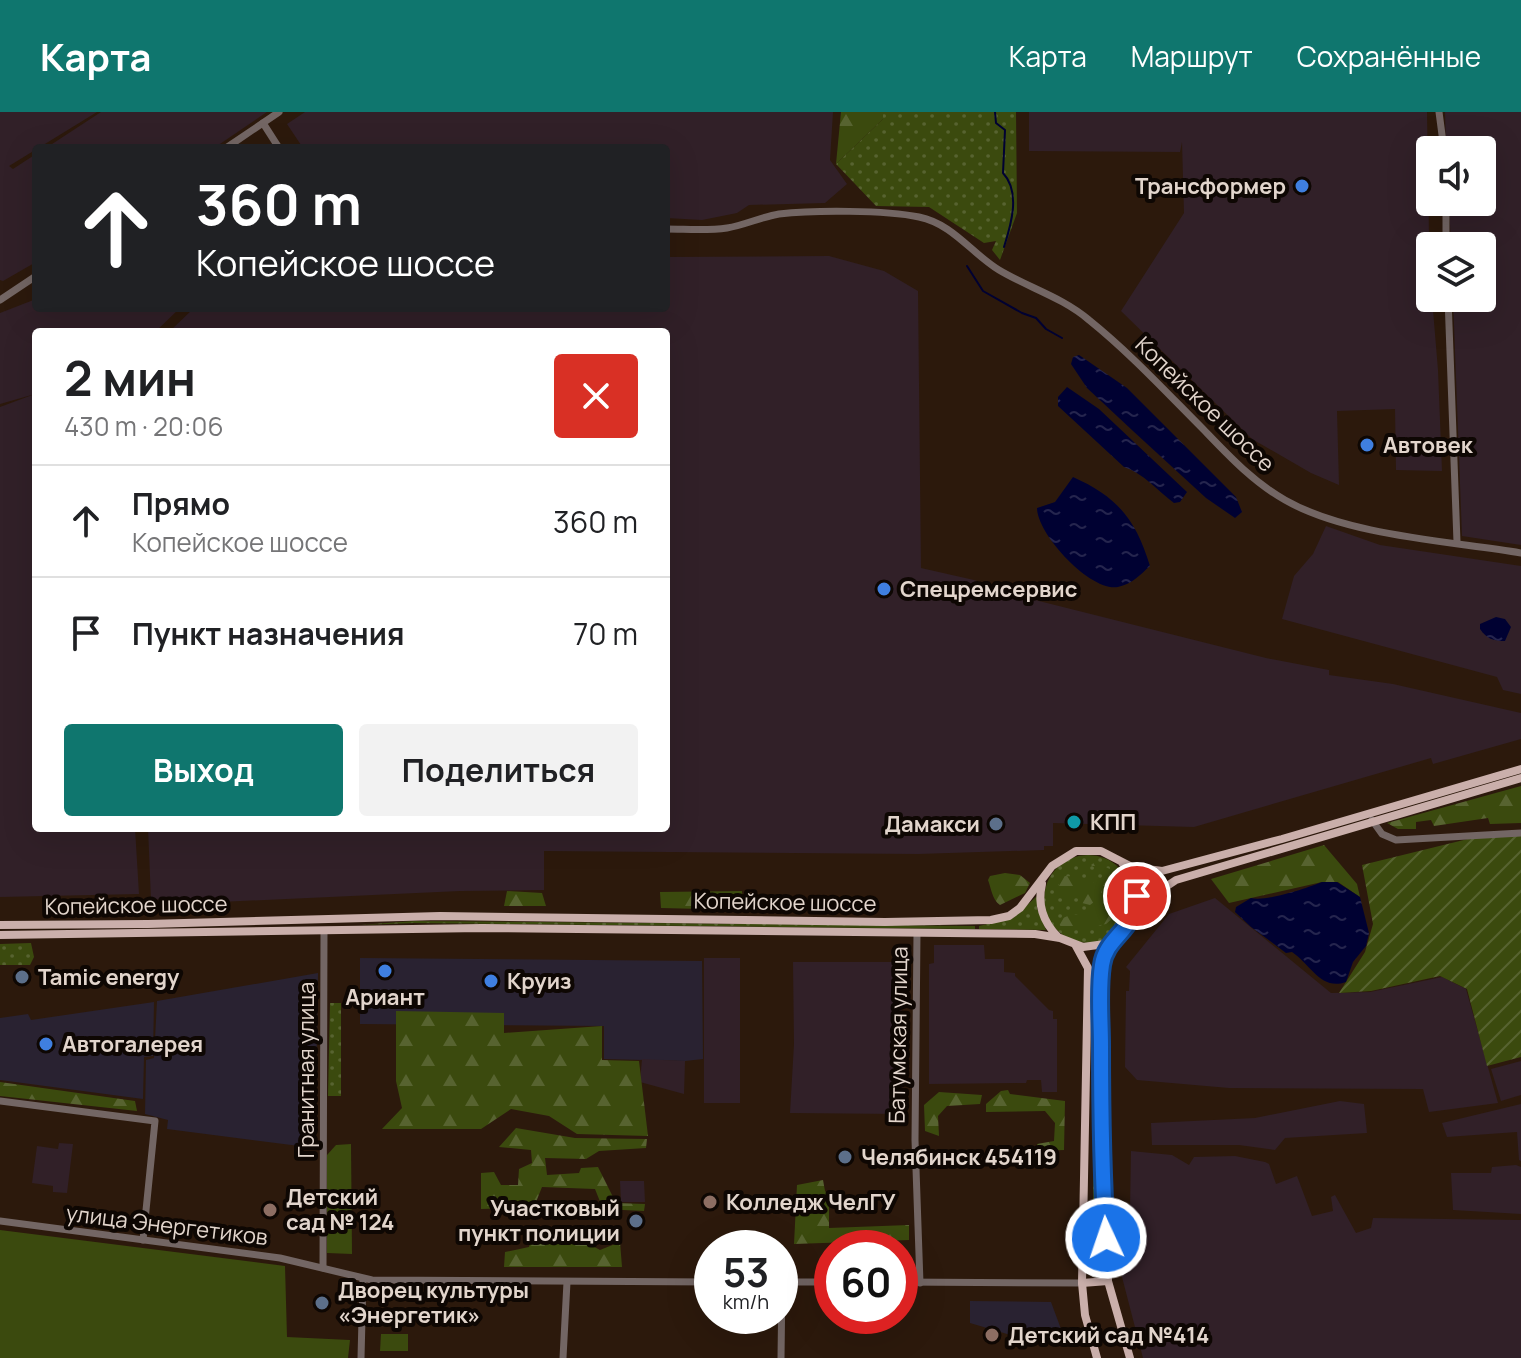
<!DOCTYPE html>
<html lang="ru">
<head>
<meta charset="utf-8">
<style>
  :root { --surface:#fff; --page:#f2f2f2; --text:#202124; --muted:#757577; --line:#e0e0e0; --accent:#0f766e }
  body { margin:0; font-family:Manrope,sans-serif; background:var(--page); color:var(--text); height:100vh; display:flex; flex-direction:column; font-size:30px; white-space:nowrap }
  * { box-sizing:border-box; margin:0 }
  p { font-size:26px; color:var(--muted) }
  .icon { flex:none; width:44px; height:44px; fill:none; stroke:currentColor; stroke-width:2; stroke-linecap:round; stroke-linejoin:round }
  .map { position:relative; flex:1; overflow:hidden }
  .side { position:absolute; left:32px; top:216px; width:638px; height:504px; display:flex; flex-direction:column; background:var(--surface); border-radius:8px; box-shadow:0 8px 32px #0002 }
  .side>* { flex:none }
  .guide { position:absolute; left:32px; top:32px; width:638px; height:168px; border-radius:8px; box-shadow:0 8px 32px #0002; background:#202124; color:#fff; overflow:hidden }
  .controls { position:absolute; left:1416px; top:24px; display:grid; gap:16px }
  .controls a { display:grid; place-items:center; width:80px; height:80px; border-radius:8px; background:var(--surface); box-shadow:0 8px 32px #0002; font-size:40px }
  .speed { position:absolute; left:694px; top:1118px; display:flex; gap:16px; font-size:40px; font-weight:700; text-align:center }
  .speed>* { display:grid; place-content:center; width:104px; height:104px; border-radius:50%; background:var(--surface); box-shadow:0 8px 32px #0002; line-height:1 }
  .speed small { font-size:20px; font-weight:400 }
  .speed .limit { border:12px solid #d22; background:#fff; color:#111 }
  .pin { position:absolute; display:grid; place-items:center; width:68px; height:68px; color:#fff; margin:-34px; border:4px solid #fff; border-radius:50%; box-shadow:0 2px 8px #0007 }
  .me { position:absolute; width:88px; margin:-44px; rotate:357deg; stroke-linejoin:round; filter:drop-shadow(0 0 6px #0008) }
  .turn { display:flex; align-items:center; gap:28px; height:168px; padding:0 32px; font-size:36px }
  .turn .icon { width:104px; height:104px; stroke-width:2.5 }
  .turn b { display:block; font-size:56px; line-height:68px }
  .round { display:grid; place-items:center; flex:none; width:84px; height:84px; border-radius:8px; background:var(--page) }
  .overview { display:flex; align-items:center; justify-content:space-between; height:136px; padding:0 32px }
  h1 { font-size:48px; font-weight:700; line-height:60px }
  .button { display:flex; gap:16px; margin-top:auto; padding:16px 32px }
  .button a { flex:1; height:92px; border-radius:8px; background:var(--accent); color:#fff; font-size:32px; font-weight:700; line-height:92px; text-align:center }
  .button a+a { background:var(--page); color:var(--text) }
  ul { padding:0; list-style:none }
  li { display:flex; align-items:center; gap:24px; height:112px; padding:0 32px; border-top:2px solid var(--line) }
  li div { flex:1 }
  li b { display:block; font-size:30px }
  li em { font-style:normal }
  header { display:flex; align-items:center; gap:48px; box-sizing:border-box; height:112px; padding:0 40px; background:var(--accent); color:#fff }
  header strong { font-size:38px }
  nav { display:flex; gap:44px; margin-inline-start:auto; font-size:28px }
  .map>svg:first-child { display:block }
  .commercial { fill:#292231 }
  .industrial { fill:#312028 }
  .grass { fill:url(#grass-dots) }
  .forest { fill:url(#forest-firs) }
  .park { fill:#3b4a0e }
  .garden { fill:url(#garden-furrows) }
  .water { fill:url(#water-ripples) }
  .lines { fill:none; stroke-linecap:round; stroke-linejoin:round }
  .stream { stroke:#000132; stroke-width:2 }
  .minor { stroke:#736664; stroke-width:7 }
  .major { stroke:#caafab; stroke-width:8 }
  .route-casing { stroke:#114b97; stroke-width:20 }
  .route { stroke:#1a73e8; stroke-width:14 }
  .shop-dot { fill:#3f7fe0; stroke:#0e0703; stroke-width:3 }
  .culture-dot { fill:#0f9aa8; stroke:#0e0703; stroke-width:3 }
  .service-dot { fill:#5c6f8a; stroke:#0e0703; stroke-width:3 }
  .education-dot { fill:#8d6e63; stroke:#0e0703; stroke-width:3 }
  .labels { text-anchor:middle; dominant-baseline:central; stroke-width:8; stroke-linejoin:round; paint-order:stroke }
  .poi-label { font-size:22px; font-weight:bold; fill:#e2d5cc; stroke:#0e0703; text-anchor:start }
  .street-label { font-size:22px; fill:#e2d5cc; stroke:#0e0703 }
</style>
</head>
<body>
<header>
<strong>Карта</strong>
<nav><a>Карта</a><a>Маршрут</a><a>Сохранённые</a></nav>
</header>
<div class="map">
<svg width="1521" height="1246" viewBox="0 0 1521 1246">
  <defs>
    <pattern id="grass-dots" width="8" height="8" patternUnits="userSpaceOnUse" patternTransform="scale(2)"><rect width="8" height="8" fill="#3b4a0e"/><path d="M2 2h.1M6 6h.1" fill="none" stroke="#576330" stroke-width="1.8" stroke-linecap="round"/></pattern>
    <pattern id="forest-firs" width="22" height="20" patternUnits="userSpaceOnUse" patternTransform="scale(2)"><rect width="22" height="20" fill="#3b4a0e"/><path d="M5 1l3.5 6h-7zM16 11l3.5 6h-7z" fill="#576330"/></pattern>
    <pattern id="garden-furrows" width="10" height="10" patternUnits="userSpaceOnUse" patternTransform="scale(2)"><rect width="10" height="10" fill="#3b4a0e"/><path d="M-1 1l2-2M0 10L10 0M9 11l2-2" fill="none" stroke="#576330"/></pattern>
    <pattern id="water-ripples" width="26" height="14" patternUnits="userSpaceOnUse" patternTransform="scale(2)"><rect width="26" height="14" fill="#000132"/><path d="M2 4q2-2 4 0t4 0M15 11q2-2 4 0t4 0" fill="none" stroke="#25254e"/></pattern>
  </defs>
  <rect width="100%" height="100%" fill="#2c190c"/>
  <g class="commercial">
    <polygon points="360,846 702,849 703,947 685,949 604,947 604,914 360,912"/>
    <polygon points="318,861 315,1036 167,1017 168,1008 145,1002 146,948 154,946 157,889"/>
    <polygon points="154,890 153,944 144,945 143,987 0,968 0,906 28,902 31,908"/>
    <polygon points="970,1189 1051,1190 1061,1217 1031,1229 970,1211"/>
  </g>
  <g class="industrial">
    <polygon points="0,0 97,0 9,54 13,57 36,42 36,150 3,169 0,168"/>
    <polygon points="101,0 267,0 214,36 46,36"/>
    <polygon points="305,0 833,0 830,48 847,72 825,91 749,93 737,101 702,108 666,106 666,36 303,36 287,12"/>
    <polygon points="1029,0 1427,0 1430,186 1432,186 1438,258 1442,359 1396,358 1395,297 1337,299 1339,373 1311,361 1252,327 1121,199 1184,101 1182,30 1180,40 1029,39"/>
    <polygon points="1445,0 1521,0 1521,433 1462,424 1453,186 1482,186 1482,134 1451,134 1449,90 1482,90 1482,38 1446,38"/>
    <polygon points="829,144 884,159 918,179 921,456 974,468 1039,489 1266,546 1329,558 1329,563 1393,572 1521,601 1521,627 1433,652 1431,646 1194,715 1053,711 1053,734 1044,734 1044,738 918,742 544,739 544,778 460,779 177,792 176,786 151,788 148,716 666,716 666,220 169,220 194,196 666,196 666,145"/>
    <polygon points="36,187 36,196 180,196 155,220 36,220 36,716 135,716 139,782 0,785 0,295 35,282 0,292 0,201"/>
    <polygon points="1326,414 1380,433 1521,454 1521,582 1503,578 1497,565 1282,507 1294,464 1313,442"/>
    <polygon points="1215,786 1331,881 1370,880 1442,865 1466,877 1498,991 1429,1000 1423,977 1229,976 1137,968 1125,955 1126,879 1129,879 1130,859 1126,855 1169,802"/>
    <polygon points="934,833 984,833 985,847 1004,847 1004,860 1015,861 1015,864 1049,898 1053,899 1053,907 1057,907 1057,980 1042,980 1041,968 1027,968 1026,971 929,972 929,852 934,851"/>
    <rect x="704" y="846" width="36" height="145"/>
    <polygon points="793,850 901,850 903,1002 790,1001 794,932"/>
    <polygon points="642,947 685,949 684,982 640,970"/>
    <polygon points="1521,949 1521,983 1501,989 1491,957"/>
    <polygon points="1340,989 1364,992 1367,1021 1285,1026 1275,1038 1239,1033 1152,1033 1151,1011 1255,1006"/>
    <polygon points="1521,992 1521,1049 1519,1048 1517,1020 1447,1025 1442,1011"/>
    <polygon points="59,1031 73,1032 67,1081 53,1080 53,1074 32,1071 37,1034 58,1037"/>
    <polygon points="1131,1039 1172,1043 1189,1053 1194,1045 1235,1044 1265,1050 1269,1052 1276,1072 1297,1064 1312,1104 1333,1099 1331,1085 1335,1083 1356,1121 1371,1116 1373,1106 1521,1108 1521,1246 1143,1246 1122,1165 1116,1110 1130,1100"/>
    <polygon points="1516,1053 1521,1055 1521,1102 1453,1098 1451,1061 1491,1061 1492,1055"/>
    <polygon points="620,1069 644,1069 645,1090 621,1090"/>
  </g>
  <g class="grass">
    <polygon points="883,0 1016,0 1017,101 1000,148 992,138 996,129 984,131 929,95 876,94 836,52 883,7"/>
    <circle cx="1088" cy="787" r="44"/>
    <polygon points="1037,784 1037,796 1046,818 979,817 979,814 1013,806"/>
    <polygon points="414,809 975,814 975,817 414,811 359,813"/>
    <polygon points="31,831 34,845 30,853 0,853 0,832"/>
    <polygon points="330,891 341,891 341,984 328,984"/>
    <polygon points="1093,1004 1096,1004 1102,1154 1097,1159 1093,1157"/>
  </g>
  <g class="forest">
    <polygon points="841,0 883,0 883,7 836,52"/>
    <polygon points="1521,674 1521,711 1490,712 1488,706 1434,714 1431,708 1416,710 1416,717 1398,717 1387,711"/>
    <polygon points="1324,733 1357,772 1360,785 1338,770 1322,770 1229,791 1211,767"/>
    <path d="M1095,750L1114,759L1121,771L1111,777L1107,773L1102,775L1101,781L1127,786L1129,792L1106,812L1066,820L1056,809L1070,803L1096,801L1098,794L1094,790L1090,793L1082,791L1079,782L1066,783L1056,769L1059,764C1073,764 1084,765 1097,772L1104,770L1107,765L1091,753Z"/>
    <path d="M1005,761L1020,763L1030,771L1025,781L1000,793C992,788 991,775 988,768L990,764Z"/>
    <polygon points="507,779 542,781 546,794 504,794"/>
    <polygon points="742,779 743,798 661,796 660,780"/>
    <polygon points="396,899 504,901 504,921 602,914 602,948 639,949 648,1024 577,1022 549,1004 511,997 481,1017 382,1017 402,996 396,969"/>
    <polygon points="0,970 135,989 137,999 0,984"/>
    <polygon points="1008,978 1010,982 1065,989 1064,1038 1037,1039 1037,1032 1054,1029 1055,1011 1045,999 986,1000 986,992 1001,979"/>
    <polygon points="939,980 982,983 980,992 947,994 938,1004 939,1024 925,1019 924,993"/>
    <polygon points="516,1016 575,1026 647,1027 646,1036 599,1039 586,1047 545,1046 547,1063 579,1061 581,1056 598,1055 616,1091 645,1092 644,1099 603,1097 595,1077 542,1075 534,1095 481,1097 481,1061 494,1060 501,1073 518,1073 519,1057 532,1051 531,1038 499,1035"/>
    <polygon points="823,1068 825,1079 829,1084 829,1116 909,1113 909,1128 794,1132 797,1073"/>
    <polygon points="576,1125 600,1138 620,1130 622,1155 504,1155 505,1140 529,1135 532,1125"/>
  </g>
  <g class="park">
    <polygon points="351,1032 352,1142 327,1141 327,1043 336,1033"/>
    <polygon points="0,1118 285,1154 287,1225 350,1228 348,1246 0,1246"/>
    <polygon points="381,1222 408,1222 408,1239 380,1239"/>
  </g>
  <polygon class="garden" points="1521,723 1521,945 1487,954 1467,877 1440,864 1371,879 1339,881 1365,840 1373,812 1362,753 1476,725"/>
  <g class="water">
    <polygon points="1079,243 1127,276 1236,385 1242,400 1235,406 1206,386 1133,319 1087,276 1071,252 1073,245"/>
    <path d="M1067,275L1099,297L1187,380L1180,390L1174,391C1158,379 1143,361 1124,355L1058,294V285Z"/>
    <path d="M1073,365C1118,385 1136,408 1150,454C1140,463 1132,472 1118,475C1090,480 1037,422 1037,396L1055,390Z"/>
    <path d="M1496,505L1505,507L1511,515L1505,529C1493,529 1487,527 1480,517V512Z"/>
    <path d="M1322,770H1337L1360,785L1369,821L1366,834L1353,850L1346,870C1321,879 1311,853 1292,840L1286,841L1251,815L1235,800L1236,795L1251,786C1266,790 1307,776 1322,770Z"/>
  </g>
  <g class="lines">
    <g class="stream">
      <path d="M995,0L996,11L1005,18L1003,61C1021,80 1011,113 1004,135"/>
      <polyline points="967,154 983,179 1022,201 1036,206 1046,217 1062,226"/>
    </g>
    <g class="minor">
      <polyline points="1439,0 1444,38"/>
      <polyline points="263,11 279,36"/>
      <polyline points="226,36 279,0"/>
      <polyline points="1446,90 1446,134"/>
      <path d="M666,117C686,117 707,119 727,116C745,113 761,105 779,102C814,98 885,98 919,105C953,112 971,141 999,158C1029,176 1062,185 1089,208C1130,241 1166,280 1203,317C1228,343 1253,370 1285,388C1348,424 1449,429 1521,441"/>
      <polyline points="1448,186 1457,430"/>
      <polyline points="0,188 36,164"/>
      <polyline points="1372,708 1382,722 1396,728 1521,721"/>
      <polyline points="917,821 915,1028 920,1171"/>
      <polyline points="0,989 155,1009 143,1128"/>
      <polyline points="0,1109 280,1146 372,1168 712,1170"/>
      <polyline points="323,1156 324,819"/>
      <polyline points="780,1170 832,1170"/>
      <polyline points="900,1170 1082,1171"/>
      <polyline points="361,1246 363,1167"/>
      <polyline points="563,1246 567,1170"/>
      <polyline points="781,1246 782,1170"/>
    </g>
    <g class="major">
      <path d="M1123,752C1136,767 1140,782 1135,801"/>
      <path d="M1042,772C1037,793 1043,810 1058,825"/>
      <polyline points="0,813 148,812 440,804 885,810 991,808 1009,804 1020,796 1052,754 1076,739 1101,739 1132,755 1162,759 1282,727 1521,657"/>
      <polyline points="0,823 482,816 1035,822 1060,826 1083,835 1105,832 1125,819 1149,786 1176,768 1521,666"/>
      <polyline points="1112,830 1102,850 1101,867 1101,998 1108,1169 1130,1246"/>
      <polyline points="1076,834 1088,856 1082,1171 1085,1203 1097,1246"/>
      <polyline points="1082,1171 1108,1169"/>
    </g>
  </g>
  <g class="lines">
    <defs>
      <path id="route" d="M1106,1126C1102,1062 1101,998 1101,934C1101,908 1098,879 1102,853C1106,824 1136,819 1137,784"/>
    </defs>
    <use href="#route" class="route-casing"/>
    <use href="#route" class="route"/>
  </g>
  <g class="shop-dot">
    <circle cx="1302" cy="74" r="8"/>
    <circle cx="1367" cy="333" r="8"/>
    <circle cx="884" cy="477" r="8"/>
    <circle cx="385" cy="859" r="8"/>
    <circle cx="491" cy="869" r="8"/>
    <circle cx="46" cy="932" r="8"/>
  </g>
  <circle class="culture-dot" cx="1074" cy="710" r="8"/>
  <g class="service-dot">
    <circle cx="996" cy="712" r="8"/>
    <circle cx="22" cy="865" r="8"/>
    <circle cx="845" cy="1045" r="8"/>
    <circle cx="636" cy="1109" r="8"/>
    <circle cx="322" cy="1191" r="8"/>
  </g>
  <g class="education-dot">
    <circle cx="710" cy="1090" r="8"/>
    <circle cx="270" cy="1098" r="8"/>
    <circle cx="992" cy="1223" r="8"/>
  </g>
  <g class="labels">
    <g class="poi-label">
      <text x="1286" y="74" text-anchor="end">Трансформер</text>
      <text x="1383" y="333">Автовек</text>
      <text x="900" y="477">Спецремсервис</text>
      <text x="1090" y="710">КПП</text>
      <text x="980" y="712" text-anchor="end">Дамакси</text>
      <text x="38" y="865">Tamic energy</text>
      <text x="507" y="869">Круиз</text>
      <text x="385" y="885" text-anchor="middle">Ариант</text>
      <text x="62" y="932">Автогалерея</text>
      <text x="861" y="1045">Челябинск 454119</text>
      <text x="286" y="1085">Детский<tspan x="286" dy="25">сад № 124</tspan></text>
      <text x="726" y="1090">Колледж ЧелГУ</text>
      <text x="620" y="1096" text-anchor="end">Участковый<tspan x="620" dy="25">пункт полиции</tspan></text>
      <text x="338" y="1178">Дворец культуры<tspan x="338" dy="25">«Энергетик»</tspan></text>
      <text x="1008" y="1223">Детский сад №414</text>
    </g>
    <g class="street-label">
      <text transform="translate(1205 292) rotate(44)">Копейское шоссе</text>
      <text transform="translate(785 790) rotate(1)">Копейское шоссе</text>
      <text transform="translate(136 793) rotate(-1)">Копейское шоссе</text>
      <text transform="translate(898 923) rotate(-89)">Батумская улица</text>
      <text transform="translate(306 958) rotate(-90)">Гранитная улица</text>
      <text transform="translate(167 1113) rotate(7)">улица Энергетиков</text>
    </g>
  </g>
</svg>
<div class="controls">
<a><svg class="icon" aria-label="sound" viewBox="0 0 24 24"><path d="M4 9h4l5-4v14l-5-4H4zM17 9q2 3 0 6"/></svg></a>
<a><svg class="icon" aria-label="layers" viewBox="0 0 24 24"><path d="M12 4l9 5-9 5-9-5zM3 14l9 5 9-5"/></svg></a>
</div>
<div class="speed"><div>53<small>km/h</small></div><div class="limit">60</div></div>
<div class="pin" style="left:1137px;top:784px;background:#d93025"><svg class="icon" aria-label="arrive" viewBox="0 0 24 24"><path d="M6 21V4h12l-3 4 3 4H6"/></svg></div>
<svg class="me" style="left:1106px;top:1126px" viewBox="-20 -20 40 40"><circle r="17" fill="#1a73e8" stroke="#fff" stroke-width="3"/><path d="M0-11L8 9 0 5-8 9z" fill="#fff"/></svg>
<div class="guide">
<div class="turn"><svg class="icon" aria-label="ahead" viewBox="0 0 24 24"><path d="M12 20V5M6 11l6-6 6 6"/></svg><div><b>360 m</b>Копейское шоссе</div></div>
</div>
<section class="side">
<div class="overview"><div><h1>2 мин</h1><p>430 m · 20:06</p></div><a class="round" style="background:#d93025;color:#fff"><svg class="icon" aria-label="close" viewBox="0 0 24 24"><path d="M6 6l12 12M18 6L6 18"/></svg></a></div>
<ul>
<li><svg class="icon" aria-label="ahead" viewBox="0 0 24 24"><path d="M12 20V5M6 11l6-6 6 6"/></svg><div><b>Прямо</b><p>Копейское шоссе</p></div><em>360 m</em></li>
<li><svg class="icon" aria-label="arrive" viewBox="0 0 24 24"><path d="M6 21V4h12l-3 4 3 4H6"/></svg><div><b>Пункт назначения</b></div><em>70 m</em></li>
</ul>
<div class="button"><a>Выход</a><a>Поделиться</a></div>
</section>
</div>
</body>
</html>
